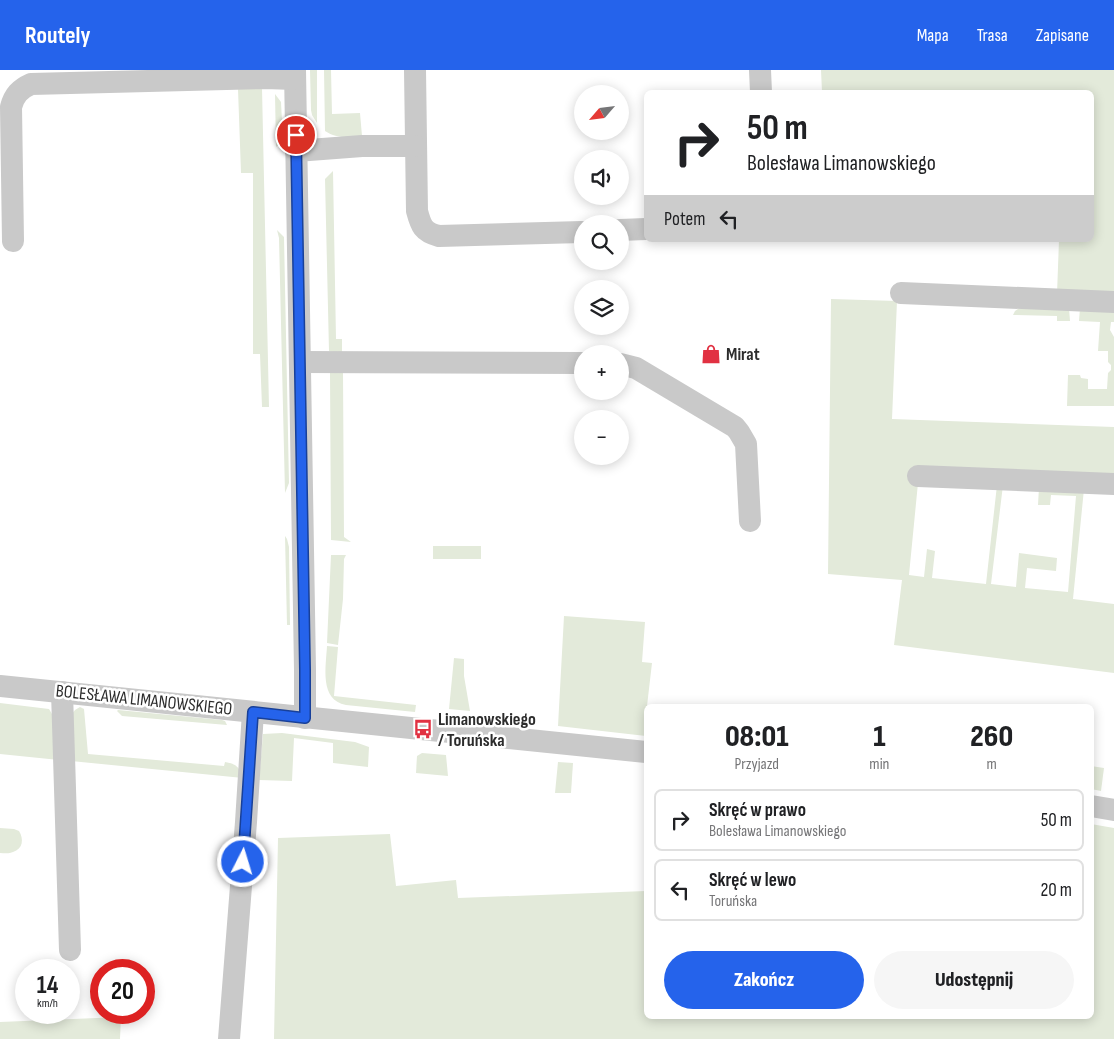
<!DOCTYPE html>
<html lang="pl">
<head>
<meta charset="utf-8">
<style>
  :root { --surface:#fff; --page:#f6f6f6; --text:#202124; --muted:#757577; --line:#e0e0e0; --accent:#2563eb }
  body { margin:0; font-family:"Sofia Sans Condensed",sans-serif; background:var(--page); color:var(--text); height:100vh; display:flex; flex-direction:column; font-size:19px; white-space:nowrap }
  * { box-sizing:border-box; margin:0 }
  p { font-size:16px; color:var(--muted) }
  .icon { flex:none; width:28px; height:28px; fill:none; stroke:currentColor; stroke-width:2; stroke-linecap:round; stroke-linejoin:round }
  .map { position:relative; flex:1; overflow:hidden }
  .sheet { position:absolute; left:644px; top:634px; width:450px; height:315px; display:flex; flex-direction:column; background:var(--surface); border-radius:8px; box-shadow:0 2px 12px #0003 }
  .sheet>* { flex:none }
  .top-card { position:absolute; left:644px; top:20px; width:450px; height:152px; border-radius:8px; box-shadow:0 2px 12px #0003; background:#fff; color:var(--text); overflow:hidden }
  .needle { width:32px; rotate:242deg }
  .buttons { position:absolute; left:574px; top:15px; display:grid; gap:10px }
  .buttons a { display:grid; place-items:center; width:55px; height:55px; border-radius:50%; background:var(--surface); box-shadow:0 2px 12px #0003; font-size:25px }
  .speed { position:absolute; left:15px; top:889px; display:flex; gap:10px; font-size:25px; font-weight:700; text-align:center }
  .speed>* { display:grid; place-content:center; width:65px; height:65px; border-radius:50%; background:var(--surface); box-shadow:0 2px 12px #0003; line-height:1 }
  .speed small { font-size:12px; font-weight:400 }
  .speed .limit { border:8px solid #d22; background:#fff; color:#111 }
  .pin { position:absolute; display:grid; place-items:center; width:42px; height:42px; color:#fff; margin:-21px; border:2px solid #fff; border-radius:50%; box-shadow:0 1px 5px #0007 }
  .me { position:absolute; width:55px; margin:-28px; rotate:5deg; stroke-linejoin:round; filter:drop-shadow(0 0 4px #0008) }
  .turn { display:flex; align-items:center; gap:18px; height:105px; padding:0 20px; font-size:22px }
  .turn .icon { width:65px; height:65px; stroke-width:2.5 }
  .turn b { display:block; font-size:35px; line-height:42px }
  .then { display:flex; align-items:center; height:48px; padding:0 20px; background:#0003; gap:10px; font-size:19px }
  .eta { display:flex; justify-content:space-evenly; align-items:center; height:85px; text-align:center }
  .eta b { font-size:30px; font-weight:800; line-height:35px }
  .action { display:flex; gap:10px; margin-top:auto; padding:10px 20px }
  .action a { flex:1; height:58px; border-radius:30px; background:var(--accent); color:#fff; font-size:20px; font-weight:800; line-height:58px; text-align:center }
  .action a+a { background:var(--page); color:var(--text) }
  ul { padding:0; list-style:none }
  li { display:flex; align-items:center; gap:15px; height:62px; margin:0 10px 8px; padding:0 10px; border:2px solid var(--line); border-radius:8px }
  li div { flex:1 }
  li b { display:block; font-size:19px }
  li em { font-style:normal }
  header { display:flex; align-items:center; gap:30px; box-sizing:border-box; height:70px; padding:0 25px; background:var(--accent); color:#fff }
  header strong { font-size:24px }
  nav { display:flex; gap:28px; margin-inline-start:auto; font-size:18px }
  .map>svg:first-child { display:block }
  .green { fill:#e3eada }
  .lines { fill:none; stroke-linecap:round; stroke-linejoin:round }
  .minor { stroke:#c9c9c9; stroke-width:22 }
  .route-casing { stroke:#184099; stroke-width:12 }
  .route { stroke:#2563eb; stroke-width:9 }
  .labels { text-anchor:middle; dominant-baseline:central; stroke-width:5; stroke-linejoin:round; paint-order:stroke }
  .poi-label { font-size:18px; font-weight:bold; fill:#2c2c2c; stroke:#fff; text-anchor:start }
  .street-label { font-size:18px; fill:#2c2c2c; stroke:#fff }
</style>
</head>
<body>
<header>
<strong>Routely</strong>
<nav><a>Mapa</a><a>Trasa</a><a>Zapisane</a></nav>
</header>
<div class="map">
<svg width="1114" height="969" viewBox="0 0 1114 969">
  <rect width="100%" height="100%" fill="#fff"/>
  <g class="green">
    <polygon points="310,0 317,0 317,53 312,45 311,40"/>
    <path d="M324,0H331L332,44L360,43L362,66C348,67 337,69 325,61Z"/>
    <polygon points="821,0 1114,0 1114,226 1057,224 1059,170 1091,170 1091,22 822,22"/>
    <polygon points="262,18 269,337 262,337 260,284 253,284 253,103 241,103 238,19"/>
    <polygon points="275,24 281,32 283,71 276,77"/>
    <polygon points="333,101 336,269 342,269 342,284 329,281 325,109"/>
    <polygon points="277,160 284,167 289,413 285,423 279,168"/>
    <polygon points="831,229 897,231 892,349 1114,357 1114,406 918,413 909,505 924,507 927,479 935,481 932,508 986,514 997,415 1003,415 991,514 1016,517 1019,483 1057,488 1056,501 1027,498 1025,518 1068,522 1076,426 1051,425 1050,435 1038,435 1039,417 1084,419 1073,529 1114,534 1114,603 894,575 902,510 828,504"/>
    <polygon points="1069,238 1070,251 1057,251 1057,246 1013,245 1015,241 1018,239"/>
    <polygon points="1080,238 1114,241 1114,252 1111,252 1110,260 1114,267 1114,336 1067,336 1068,305 1080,305 1081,308 1088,309 1088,319 1107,319 1108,303 1111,300 1111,295 1108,292 1108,281 1098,281 1100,252 1079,251"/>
    <polygon points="330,302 343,302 344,467 351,472 331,470"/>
    <polygon points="285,466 287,469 289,477 290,555 287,555"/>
    <rect x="433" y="476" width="48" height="13"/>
    <polygon points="331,485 346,485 344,489 343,529 338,575 327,573"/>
    <polygon points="564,546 645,552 642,592 652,593 647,636 646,636 646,666 558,656"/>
    <path d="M327,576L338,577L334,626L416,635L415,642L346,635C319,630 326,596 327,576Z"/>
    <polygon points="454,588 464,589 464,606 470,641 449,639"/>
    <polygon points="0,633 49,639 52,644 59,690 0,684"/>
    <path d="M80,637L84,639L88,684L224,696L225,692C237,694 239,697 243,708L71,691L72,644L75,640Z"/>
    <polygon points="118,640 222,650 225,651 227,655 122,646 117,641"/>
    <polygon points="282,663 355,672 369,677 368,697 333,693 333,673 294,668 292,711 259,710 263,664"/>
    <polygon points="422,683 446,685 448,706 416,703 417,686"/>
    <polygon points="558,692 573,693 571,723 555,723"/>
    <polygon points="1091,696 1104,698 1101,721 1091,719"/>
    <polygon points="1091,754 1114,758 1114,969 274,969 278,768 390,764 396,816 456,810 458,828 646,821 646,946 1091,946"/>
    <path d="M0,758L14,759L19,761C24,769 23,779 13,782C9,784 4,783 0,783Z"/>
    <polygon points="121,947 120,969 0,969 0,952"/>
  </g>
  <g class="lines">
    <g class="minor">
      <polyline points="295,0 305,600 305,648"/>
      <path d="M415,0L417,141C421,156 423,162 439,166L582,162"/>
      <polyline points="760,0 761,22"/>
      <polyline points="296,81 362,76 415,76"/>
      <polyline points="620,160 646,159"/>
      <path d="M13,171L11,37C14,25 20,19 31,14L265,8L295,9"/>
      <polyline points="901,223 1114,232"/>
      <polyline points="300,292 582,293"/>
      <polyline points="620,294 636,298 735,357 739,362 746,374 750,451"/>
      <polyline points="918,406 1114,414"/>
      <polyline points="0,616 646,682"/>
      <polyline points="62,622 70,880"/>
      <polyline points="1091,736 1114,740"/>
      <polyline points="229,969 246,752 253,642"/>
    </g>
  </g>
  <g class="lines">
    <defs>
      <polyline id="route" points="243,792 253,642 305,648 305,600 296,65"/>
    </defs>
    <use href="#route" class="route-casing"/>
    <use href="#route" class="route"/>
  </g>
  <defs>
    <symbol id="shop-bare" viewBox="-9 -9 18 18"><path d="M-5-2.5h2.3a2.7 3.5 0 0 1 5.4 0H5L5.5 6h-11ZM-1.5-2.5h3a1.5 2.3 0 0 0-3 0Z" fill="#e13142" stroke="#fff" stroke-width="2.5" paint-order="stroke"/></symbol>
    <symbol id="bus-bare" viewBox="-9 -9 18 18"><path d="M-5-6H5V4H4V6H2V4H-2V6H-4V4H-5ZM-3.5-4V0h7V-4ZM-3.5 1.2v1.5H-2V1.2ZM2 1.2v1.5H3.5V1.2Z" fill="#e13142" stroke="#fff" stroke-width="2.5" paint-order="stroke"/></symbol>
  </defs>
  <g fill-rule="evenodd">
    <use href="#shop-bare" x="697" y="270" width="28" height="28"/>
    <use href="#bus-bare" x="409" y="645" width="28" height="28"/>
  </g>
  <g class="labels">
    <g class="poi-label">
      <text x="726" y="284">Mirat</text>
      <text x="438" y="649">Limanowskiego<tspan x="438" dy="21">/ Toruńska</tspan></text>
    </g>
    <g class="street-label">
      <text transform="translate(144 630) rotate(6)">BOLESŁAWA LIMANOWSKIEGO</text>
    </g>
  </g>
</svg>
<div class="buttons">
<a><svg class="needle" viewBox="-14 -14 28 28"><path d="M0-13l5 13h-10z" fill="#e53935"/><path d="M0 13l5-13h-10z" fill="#757577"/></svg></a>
<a><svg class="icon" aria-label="sound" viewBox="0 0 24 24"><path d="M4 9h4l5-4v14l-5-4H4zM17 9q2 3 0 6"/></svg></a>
<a><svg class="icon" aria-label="search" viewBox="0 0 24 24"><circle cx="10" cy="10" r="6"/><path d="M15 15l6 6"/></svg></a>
<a><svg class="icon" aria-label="layers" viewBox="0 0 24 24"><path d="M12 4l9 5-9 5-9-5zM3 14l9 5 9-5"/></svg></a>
<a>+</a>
<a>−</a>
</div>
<div class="speed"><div>14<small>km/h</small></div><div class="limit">20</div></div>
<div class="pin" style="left:296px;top:65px;background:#d93025"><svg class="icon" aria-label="arrive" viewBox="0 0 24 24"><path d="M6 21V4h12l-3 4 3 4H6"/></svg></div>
<svg class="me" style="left:243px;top:792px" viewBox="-20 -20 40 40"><circle r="17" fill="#2563eb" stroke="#fff" stroke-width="3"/><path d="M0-11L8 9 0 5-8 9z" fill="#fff"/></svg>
<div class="top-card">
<div class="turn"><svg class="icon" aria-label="right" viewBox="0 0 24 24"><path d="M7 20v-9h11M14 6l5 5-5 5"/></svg><div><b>50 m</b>Bolesława Limanowskiego</div></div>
<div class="then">Potem<svg class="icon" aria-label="left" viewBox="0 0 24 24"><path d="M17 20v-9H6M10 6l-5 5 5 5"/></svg></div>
</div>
<section class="sheet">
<div class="eta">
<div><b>08:01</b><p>Przyjazd</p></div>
<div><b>1</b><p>min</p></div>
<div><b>260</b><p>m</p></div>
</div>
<ul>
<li><svg class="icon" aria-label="right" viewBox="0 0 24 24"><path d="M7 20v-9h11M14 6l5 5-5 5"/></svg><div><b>Skręć w prawo</b><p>Bolesława Limanowskiego</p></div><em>50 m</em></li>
<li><svg class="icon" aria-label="left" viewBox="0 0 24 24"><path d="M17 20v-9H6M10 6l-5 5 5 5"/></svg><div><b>Skręć w lewo</b><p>Toruńska</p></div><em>20 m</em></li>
</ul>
<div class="action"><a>Zakończ</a><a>Udostępnij</a></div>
</section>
</div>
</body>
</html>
